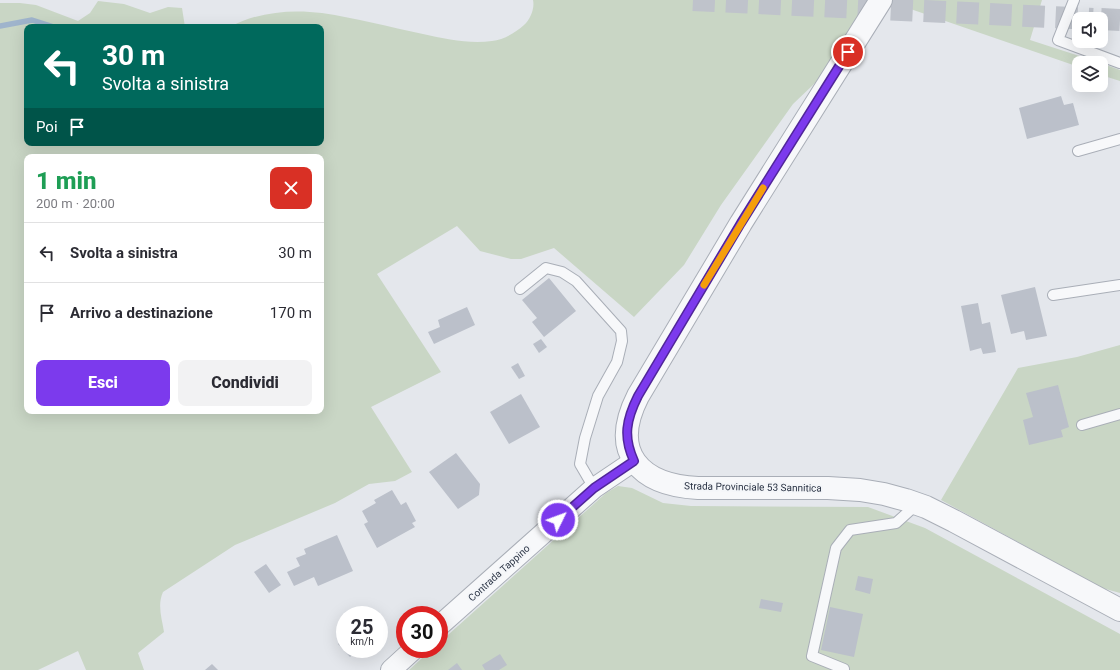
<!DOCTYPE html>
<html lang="it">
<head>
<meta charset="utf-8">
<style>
  :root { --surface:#fff; --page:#f2f2f3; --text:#2b2b33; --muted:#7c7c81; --line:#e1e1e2; --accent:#7c3aed }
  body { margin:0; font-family:Roboto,sans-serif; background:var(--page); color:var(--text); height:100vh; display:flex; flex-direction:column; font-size:15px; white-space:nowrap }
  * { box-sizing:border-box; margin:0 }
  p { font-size:13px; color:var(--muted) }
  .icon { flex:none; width:22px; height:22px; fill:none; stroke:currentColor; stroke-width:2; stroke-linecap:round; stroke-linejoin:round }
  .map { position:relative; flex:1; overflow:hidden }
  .panel { position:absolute; left:24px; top:154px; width:300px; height:260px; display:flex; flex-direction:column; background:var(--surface); border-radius:8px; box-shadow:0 4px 16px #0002 }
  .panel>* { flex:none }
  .hud { position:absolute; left:24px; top:24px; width:300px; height:122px; border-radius:8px; box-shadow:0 4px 16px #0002; background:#00695c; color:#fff; overflow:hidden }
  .fabs { position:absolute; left:1072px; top:12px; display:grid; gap:8px }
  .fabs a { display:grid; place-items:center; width:36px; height:36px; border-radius:8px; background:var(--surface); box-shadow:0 4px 16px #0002; font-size:20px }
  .speed { position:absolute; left:336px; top:606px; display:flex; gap:8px; font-size:20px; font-weight:700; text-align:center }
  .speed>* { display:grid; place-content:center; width:52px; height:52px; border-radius:50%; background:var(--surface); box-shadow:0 4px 16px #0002; line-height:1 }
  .speed small { font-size:10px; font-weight:400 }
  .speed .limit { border:6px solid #d22; background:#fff; color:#111 }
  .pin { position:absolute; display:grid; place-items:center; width:34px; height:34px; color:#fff; margin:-17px; border:2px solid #fff; border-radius:50%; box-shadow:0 1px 4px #0007 }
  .me { position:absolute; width:44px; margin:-22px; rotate:48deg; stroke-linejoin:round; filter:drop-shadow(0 0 3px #0008) }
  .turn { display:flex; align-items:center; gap:14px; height:84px; padding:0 12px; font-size:18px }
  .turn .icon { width:52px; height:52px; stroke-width:2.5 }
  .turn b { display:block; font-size:28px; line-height:34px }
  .then { display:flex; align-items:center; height:38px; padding:0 12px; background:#0003; gap:8px; font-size:15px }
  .round { display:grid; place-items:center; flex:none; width:42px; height:42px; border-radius:8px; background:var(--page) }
  .head { display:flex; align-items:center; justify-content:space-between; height:68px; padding:0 12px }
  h1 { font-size:24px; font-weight:800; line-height:30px; color:#1e9e55 }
  .primary-button { display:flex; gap:8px; margin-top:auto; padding:8px 12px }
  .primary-button a { flex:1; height:46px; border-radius:8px; background:var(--accent); color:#fff; font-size:16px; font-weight:800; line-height:46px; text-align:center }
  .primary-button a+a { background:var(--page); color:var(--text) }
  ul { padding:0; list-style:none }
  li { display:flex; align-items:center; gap:12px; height:60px; padding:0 12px; border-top:1px solid var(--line) }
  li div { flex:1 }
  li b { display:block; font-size:15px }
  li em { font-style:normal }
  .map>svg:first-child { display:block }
  .green { fill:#c9d6c5; fill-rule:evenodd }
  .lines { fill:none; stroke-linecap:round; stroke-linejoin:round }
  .stream { stroke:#9fb4cc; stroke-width:5.5 }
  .building { fill:#bbc0ca }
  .primary-tunnel { stroke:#bfc3cb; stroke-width:22; stroke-dasharray:22 11; stroke-linecap:butt }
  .service-casing { stroke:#a9aeb7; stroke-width:12 }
  .minor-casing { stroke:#a9aeb7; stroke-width:22 }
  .tertiary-casing { stroke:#a9aeb7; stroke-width:24 }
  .service { stroke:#f7f8fa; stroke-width:10 }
  .minor { stroke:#f7f8fa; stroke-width:20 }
  .tertiary { stroke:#f7f8fa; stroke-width:22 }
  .route-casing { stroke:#51269a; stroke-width:10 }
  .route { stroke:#7c3aed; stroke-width:7 }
  .slow { stroke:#f59e0b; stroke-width:7 }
  .labels { text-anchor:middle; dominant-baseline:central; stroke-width:4; stroke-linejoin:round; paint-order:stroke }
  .street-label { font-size:10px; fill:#2b3445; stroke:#f4f6f9 }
</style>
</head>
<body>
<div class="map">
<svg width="1120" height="670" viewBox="0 0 1120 670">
  <rect width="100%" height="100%" fill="#e4e7ec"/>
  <g class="green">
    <path d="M533,0H874L834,65L793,104L721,205L684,265L634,317L554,248L521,259H511L480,251L457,226L377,274L441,372L371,407L412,472L395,481L369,484L335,503L235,545L163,592C157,605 162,619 164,632L138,653L144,670H86L78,651L38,670H0V3H20L36,5L78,21L90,13L98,1L124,4L150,13L168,7L182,8L185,27H27V143H321V27H230C257,12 291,9 322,13C356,18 389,27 423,34C446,39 469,44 492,41C504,40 516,32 524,25C530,20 535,8 533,0ZM27,157H321V411H27Z"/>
    <polygon points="899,0 1042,0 1030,40 1101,63 1079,63 1079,67 896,4"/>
    <polygon points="1101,63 1120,70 1120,81 1101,75"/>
    <polygon points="1120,345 1120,593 1102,588 941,500 1018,368 1077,357"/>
    <polygon points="618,486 632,488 663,503 691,506 868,507 925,528 1120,634 1120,670 409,670 432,649 439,649 439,643 606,493"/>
  </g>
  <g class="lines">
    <polyline class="stream" points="0,26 32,20 54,27"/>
  </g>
  <g class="building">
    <polygon points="1061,96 1064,105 1073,103 1079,125 1027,139 1019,108"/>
    <polygon points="549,278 576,311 544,337 532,322 537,318 522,300"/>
    <polygon points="1035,287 1047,336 1026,340 1024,331 1011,334 1001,295"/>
    <polygon points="978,303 982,324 990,322 996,352 983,354 981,348 970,351 961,306"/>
    <polygon points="467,307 475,325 434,344 428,332 440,327 438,320"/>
    <polygon points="541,339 547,347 539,353 533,344"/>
    <polygon points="518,363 525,376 519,379 511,367"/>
    <polygon points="1058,385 1069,427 1061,430 1063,437 1029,445 1023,420 1033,417 1026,393"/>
    <polygon points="521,394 540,427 509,444 490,412"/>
    <polygon points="456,453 480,484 479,495 458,509 429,472"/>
    <polygon points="392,490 401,505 406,502 416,521 412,523 415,527 377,548 364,524 368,522 362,511 376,503 374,500"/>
    <polygon points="337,535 353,571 318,586 314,577 294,586 287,572 300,566 296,558 306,554 304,549"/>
    <polygon points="266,564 281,585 269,593 254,572"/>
    <polygon points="858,576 873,579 870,594 855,590"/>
    <polygon points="761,599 783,603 781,612 759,608"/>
    <polygon points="830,607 863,614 854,657 821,650"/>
    <polygon points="345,637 345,649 359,649 350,657 338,644"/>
    <polygon points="500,654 507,665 499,670 485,670 482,665"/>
    <polygon points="457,663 462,670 448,670"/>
    <polygon points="212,664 218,670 205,670"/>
  </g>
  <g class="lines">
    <g class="primary-tunnel">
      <polyline points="693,0 1093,19"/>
      <polyline points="1101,19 1120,20"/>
    </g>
    <defs>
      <g id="service">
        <polyline points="1074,0 1058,40 1120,63"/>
        <polyline points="1078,151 1120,139"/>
        <polyline points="520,289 546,268 562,272 576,281 621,331 622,341 617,362 598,396 585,438 580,464 594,488"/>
        <polyline points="1053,295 1120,285"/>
        <polyline points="1082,425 1120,414"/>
        <polyline points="844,669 812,656 836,548 850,530 896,523 917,504"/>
      </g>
      <g id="minor">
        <polyline points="439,626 594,488 634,461"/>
        <polyline points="391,670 414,649"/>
      </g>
      <path id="tertiary" d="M881,0L741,223L638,396C609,453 640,485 698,488H828L860,490L884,494L906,500L926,507L954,521L1120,610"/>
    </defs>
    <use href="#service" class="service-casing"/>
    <use href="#minor" class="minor-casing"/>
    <use href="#tertiary" class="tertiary-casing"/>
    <use href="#service" class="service"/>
    <use href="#minor" class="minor"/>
    <use href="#tertiary" class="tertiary"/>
  </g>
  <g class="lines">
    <defs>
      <path id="route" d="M558,520L594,488L634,461C623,437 626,420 638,396L741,223L848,52"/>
    </defs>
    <use href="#route" class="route-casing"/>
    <use href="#route" class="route"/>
    <polyline class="slow" points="704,285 763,188"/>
  </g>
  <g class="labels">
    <g class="street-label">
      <text transform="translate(753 487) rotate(1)">Strada Provinciale 53 Sannitica</text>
      <text transform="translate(499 573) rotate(-42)">Contrada Tappino</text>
    </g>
  </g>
</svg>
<div class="fabs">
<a><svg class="icon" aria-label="sound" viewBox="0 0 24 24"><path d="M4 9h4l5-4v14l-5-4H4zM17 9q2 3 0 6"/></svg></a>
<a><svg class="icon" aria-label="layers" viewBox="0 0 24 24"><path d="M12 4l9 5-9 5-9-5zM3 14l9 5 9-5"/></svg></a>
</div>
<div class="speed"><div>25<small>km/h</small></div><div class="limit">30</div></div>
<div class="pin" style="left:848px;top:52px;background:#d93025"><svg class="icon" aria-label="arrive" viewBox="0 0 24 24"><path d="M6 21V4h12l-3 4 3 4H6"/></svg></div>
<svg class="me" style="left:558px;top:520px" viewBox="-20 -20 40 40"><circle r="17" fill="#7c3aed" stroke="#fff" stroke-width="3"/><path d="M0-11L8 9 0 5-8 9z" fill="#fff"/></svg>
<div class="hud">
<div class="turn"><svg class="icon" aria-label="left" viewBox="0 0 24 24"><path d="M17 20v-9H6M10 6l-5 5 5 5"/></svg><div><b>30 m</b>Svolta a sinistra</div></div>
<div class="then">Poi<svg class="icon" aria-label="arrive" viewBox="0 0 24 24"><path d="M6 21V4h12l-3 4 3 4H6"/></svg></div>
</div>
<section class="panel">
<div class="head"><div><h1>1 min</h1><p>200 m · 20:00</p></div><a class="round" style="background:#d93025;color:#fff"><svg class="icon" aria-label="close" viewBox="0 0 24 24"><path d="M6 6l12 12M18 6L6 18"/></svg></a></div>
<ul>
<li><svg class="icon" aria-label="left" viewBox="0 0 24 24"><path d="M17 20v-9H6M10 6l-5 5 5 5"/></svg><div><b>Svolta a sinistra</b></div><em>30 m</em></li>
<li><svg class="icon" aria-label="arrive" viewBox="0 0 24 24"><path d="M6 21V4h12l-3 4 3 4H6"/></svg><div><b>Arrivo a destinazione</b></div><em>170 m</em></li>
</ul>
<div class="primary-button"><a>Esci</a><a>Condividi</a></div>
</section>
</div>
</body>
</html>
